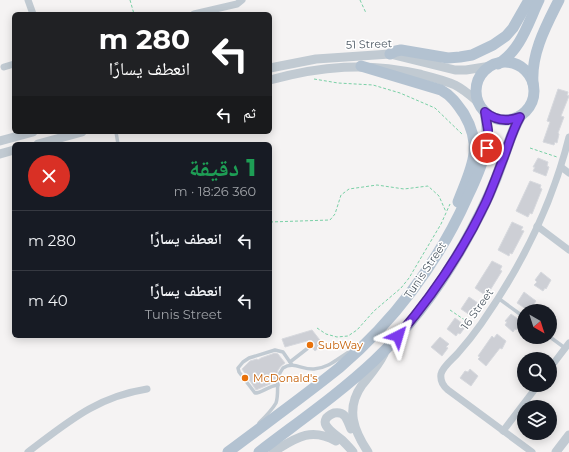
<!DOCTYPE html>
<html lang="ar">
<head>
<meta charset="utf-8">
<style>
  :root { --surface:#171b24; --page:#20242c; --text:#f1f3f6; --muted:#9ea1a6; --line:#363941 }
  body { margin:0; font-family:Montserrat,"Noto Naskh Arabic",sans-serif; background:var(--page); color:var(--text); direction:rtl; height:100vh; display:flex; flex-direction:column; font-size:15px; white-space:nowrap }
  * { box-sizing:border-box; margin:0 }
  p { font-size:13px; color:var(--muted) }
  .icon { flex:none; width:22px; height:22px; fill:none; stroke:currentColor; stroke-width:2; stroke-linecap:round; stroke-linejoin:round }
  .map { position:relative; flex:1; overflow:hidden; direction:ltr }
  .panel { position:absolute; left:12px; top:142px; width:260px; height:196px; display:flex; flex-direction:column; background:var(--surface); border-radius:6px; box-shadow:0 2px 10px #0003; direction:rtl }
  .panel>* { flex:none }
  .banner { position:absolute; left:12px; top:12px; width:260px; height:122px; border-radius:6px; box-shadow:0 2px 10px #0003; direction:rtl; background:#202124; color:#fff; overflow:hidden }
  .needle { width:26px; rotate:141deg }
  .controls { position:absolute; left:517px; top:304px; display:grid; gap:8px }
  .controls a { display:grid; place-items:center; width:40px; height:40px; border-radius:50%; background:var(--surface); box-shadow:0 2px 10px #0003; font-size:20px }
  .pin { position:absolute; display:grid; place-items:center; width:34px; height:34px; color:#fff; margin:-17px; border:2px solid #fff; border-radius:50%; box-shadow:0 1px 4px #0007 }
  .me { position:absolute; width:44px; margin:-22px; rotate:40deg; stroke-linejoin:round; filter:drop-shadow(0 0 3px #0008) }
  .turn { display:flex; align-items:center; gap:14px; height:84px; padding:0 16px; font-size:18px }
  .turn .icon { width:52px; height:52px; stroke-width:2.5 }
  .turn b { display:block; font-size:28px; line-height:34px }
  .then { display:flex; align-items:center; height:38px; padding:0 16px; background:#0003; gap:8px; font-size:15px }
  .round { display:grid; place-items:center; flex:none; width:42px; height:42px; border-radius:21px; background:var(--page) }
  .overview { display:flex; align-items:center; justify-content:space-between; height:68px; padding:0 16px }
  h1 { font-size:24px; font-weight:800; line-height:30px; color:#1e9e55 }
  ul { padding:0; list-style:none }
  li { display:flex; align-items:center; gap:12px; height:60px; padding:0 16px; border-top:1px solid var(--line) }
  li div { flex:1 }
  li b { display:block; font-size:15px }
  li em { font-style:normal }
  .map>svg:first-child { display:block }
  .building { fill:#cdcfd5; stroke:#d7d9de }
  .lines { fill:none; stroke-linecap:round; stroke-linejoin:round }
  .path { stroke:#7ad0a6; stroke-width:1; stroke-dasharray:3 2; stroke-linecap:butt }
  .service { stroke:#c1cad2; stroke-width:3.5 }
  .minor { stroke:#c1cad2; stroke-width:7 }
  .tertiary { stroke:#c1cad2; stroke-width:9 }
  .primary { stroke:#b3c2d1; stroke-width:11 }
  .route-casing { stroke:#51269a; stroke-width:10 }
  .route { stroke:#7c3aed; stroke-width:7 }
  .food-dot { fill:#e8710a; stroke:#fff; stroke-width:1.5 }
  .labels { text-anchor:middle; dominant-baseline:central; stroke-width:3; stroke-linejoin:round; paint-order:stroke }
  .street-label { font-size:11px; fill:#4a5661; stroke:#fff }
  .food-label { font-size:11px; fill:#c56008; stroke:#fff; text-anchor:start }
</style>
</head>
<body>
<div class="map">
<svg width="569" height="452" viewBox="0 0 569 452">
  <rect width="100%" height="100%" fill="#f5f3f3"/>
  <g class="building">
    <polygon points="558,89 568,92 567,95 569,96 561,116 564,117 558,133 559,134 557,143 555,142 554,145 543,142 550,122 547,121"/>
    <polygon points="538,158 548,162 547,166 549,167 546,176 533,171 535,167 533,167"/>
    <polygon points="530,181 541,185 540,188 542,189 532,214 530,213 528,217 516,211"/>
    <polygon points="512,222 523,227 521,230 524,231 512,254 510,253 509,256 498,250"/>
    <polygon points="492,261 502,266 500,270 502,271 489,292 487,291 485,295 475,288"/>
    <polygon points="541,272 551,280 546,289 545,288 543,291 534,285 537,282 535,280"/>
    <polygon points="524,292 536,301 529,311 517,303"/>
    <polygon points="469,297 481,305 473,317 461,309"/>
    <polygon points="511,314 521,321 516,330 515,329 513,332 505,325 507,322 505,321"/>
    <polygon points="455,318 466,326 460,334 458,333 456,336 447,329"/>
    <polygon points="312,330 323,344 315,351 307,341 285,347 282,339"/>
    <polygon points="497,334 506,341 502,349 500,348 486,366 478,359 480,357 478,356 492,336 494,338"/>
    <polygon points="440,337 449,344 446,347 448,348 442,356 431,347"/>
    <polygon points="275,353 278,354 285,363 281,366 278,370 275,380 270,384 256,390 242,369 250,361 257,359 258,360 261,358"/>
    <polygon points="470,369 478,376 471,386 460,378 465,371 468,372"/>
  </g>
  <g class="lines">
    <g class="path">
      <polyline points="130,0 134,14"/>
      <polyline points="360,0 366,13"/>
      <polyline points="314,79 338,83 373,85 400,93 435,108 463,135"/>
      <polyline points="530,148 557,157"/>
      <polyline points="270,222 330,220 335,214 341,195 349,189 377,185 404,189 428,186 439,196 446,212"/>
      <polyline points="450,310 472,325"/>
      <polyline points="317,328 326,334 337,337 348,336 357,330 374,311 401,288 409,278 441,224 450,204"/>
    </g>
    <g class="service">
      <polyline points="116,132 118,144"/>
      <polyline points="498,298 524,317"/>
      <polyline points="550,337 565,348"/>
      <polyline points="290,362 308,348"/>
      <path d="M278,385C268,386 262,393 255,393L239,372L238,368L243,362L249,358L275,350L283,352L292,365"/>
      <path d="M259,423C265,417 272,410 276,403C280,391 274,379 283,368C294,361 302,370 314,369C330,368 340,356 354,349"/>
    </g>
    <g class="minor">
      <polyline points="28,0 33,14"/>
      <polyline points="194,14 237,4 242,0"/>
      <polyline points="4,67 14,64"/>
      <polyline points="561,167 569,173"/>
      <polyline points="537,226 569,250"/>
      <polyline points="550,368 569,343"/>
      <polyline points="503,431 538,385"/>
      <path d="M28,452C68,422 96,397 147,389"/>
      <path d="M532,452L448,390C443,386 440,381 441,374C443,366 453,359 458,353C466,344 474,334 481,324C521,267 552,205 569,137"/>
    </g>
    <g class="tertiary">
      <polyline points="270,68 316,59 390,54 455,70 466,70 491,66"/>
      <path d="M270,80C321,66 367,62 419,74C431,77 444,80 455,85C463,89 470,95 477,101"/>
      <polyline points="0,141 33,132"/>
      <polyline points="38,144 82,132"/>
      <polyline points="0,154 14,150"/>
      <path d="M351,429C347,420 346,411 334,413C313,422 335,434 342,440C346,444 350,448 353,452"/>
      <path d="M273,452C296,438 310,427 336,441"/>
      <path d="M368,452C354,431 345,409 362,385C370,375 378,366 384,354"/>
      <polyline points="556,452 569,435"/>
    </g>
    <g class="primary">
      <polyline points="390,54 396,51 401,50 448,58 460,57 472,55 493,45 506,36 513,28 529,0"/>
      <circle cx="505" cy="91" r="29"/>
      <path d="M498,64C521,50 528,23 539,0"/>
      <path d="M361,66L441,90C452,96 457,104 464,114C484,148 471,168 458,202"/>
      <path d="M533,83C531,53 546,26 559,0"/>
      <path d="M228,452C265,424 303,397 339,368C393,322 438,263 467,198C481,168 492,146 485,112"/>
      <path d="M259,452C298,422 339,394 375,360C414,323 446,278 471,231C483,209 494,186 502,162C508,146 512,131 520,117"/>
    </g>
  </g>
  <g class="lines">
    <defs>
      <path id="route" d="M398,336C433,295 463,251 486,202C492,189 497,175 502,162C508,147 512,131 520,117C507,122 496,121 485,112L488,130L487,148"/>
    </defs>
    <use href="#route" class="route-casing"/>
    <use href="#route" class="route"/>
  </g>
  <g class="food-dot">
    <circle cx="310" cy="345" r="4"/>
    <circle cx="245" cy="378" r="4"/>
  </g>
  <g class="labels">
    <g class="street-label">
      <text transform="translate(369 44) rotate(-2)">51 Street</text>
      <text transform="translate(425 270) rotate(-56)">Tunis Street</text>
      <text transform="translate(477 309) rotate(-55)">16 Street</text>
    </g>
    <g class="food-label">
      <text x="318" y="345">SubWay</text>
      <text x="253" y="378">McDonald's</text>
    </g>
  </g>
</svg>
<div class="controls">
<a><svg class="needle" viewBox="-14 -14 28 28"><path d="M0-13l5 13h-10z" fill="#e53935"/><path d="M0 13l5-13h-10z" fill="#9ea1a6"/></svg></a>
<a><svg class="icon" aria-label="search" viewBox="0 0 24 24"><circle cx="10" cy="10" r="6"/><path d="M15 15l6 6"/></svg></a>
<a><svg class="icon" aria-label="layers" viewBox="0 0 24 24"><path d="M12 4l9 5-9 5-9-5zM3 14l9 5 9-5"/></svg></a>
</div>
<div class="pin" style="left:487px;top:148px;background:#d93025"><svg class="icon" aria-label="arrive" viewBox="0 0 24 24"><path d="M6 21V4h12l-3 4 3 4H6"/></svg></div>
<svg class="me" style="left:398px;top:336px" viewBox="-20 -20 40 40"><path d="M0-17L14 15 0 8-14 15z" fill="#7c3aed" stroke="#fff" stroke-width="4"/></svg>
<div class="banner">
<div class="turn"><svg class="icon" aria-label="left" viewBox="0 0 24 24"><path d="M17 20v-9H6M10 6l-5 5 5 5"/></svg><div><b>280 m</b>انعطف يسارًا</div></div>
<div class="then">ثم<svg class="icon" aria-label="left" viewBox="0 0 24 24"><path d="M17 20v-9H6M10 6l-5 5 5 5"/></svg></div>
</div>
<section class="panel">
<div class="overview"><div><h1>1 دقيقة</h1><p>360 m · 18:26</p></div><a class="round" style="background:#d93025;color:#fff"><svg class="icon" aria-label="close" viewBox="0 0 24 24"><path d="M6 6l12 12M18 6L6 18"/></svg></a></div>
<ul>
<li><svg class="icon" aria-label="left" viewBox="0 0 24 24"><path d="M17 20v-9H6M10 6l-5 5 5 5"/></svg><div><b>انعطف يسارًا</b></div><em>280 m</em></li>
<li><svg class="icon" aria-label="left" viewBox="0 0 24 24"><path d="M17 20v-9H6M10 6l-5 5 5 5"/></svg><div><b>انعطف يسارًا</b><p>Tunis Street</p></div><em>40 m</em></li>
</ul>
</section>
</div>
</body>
</html>
